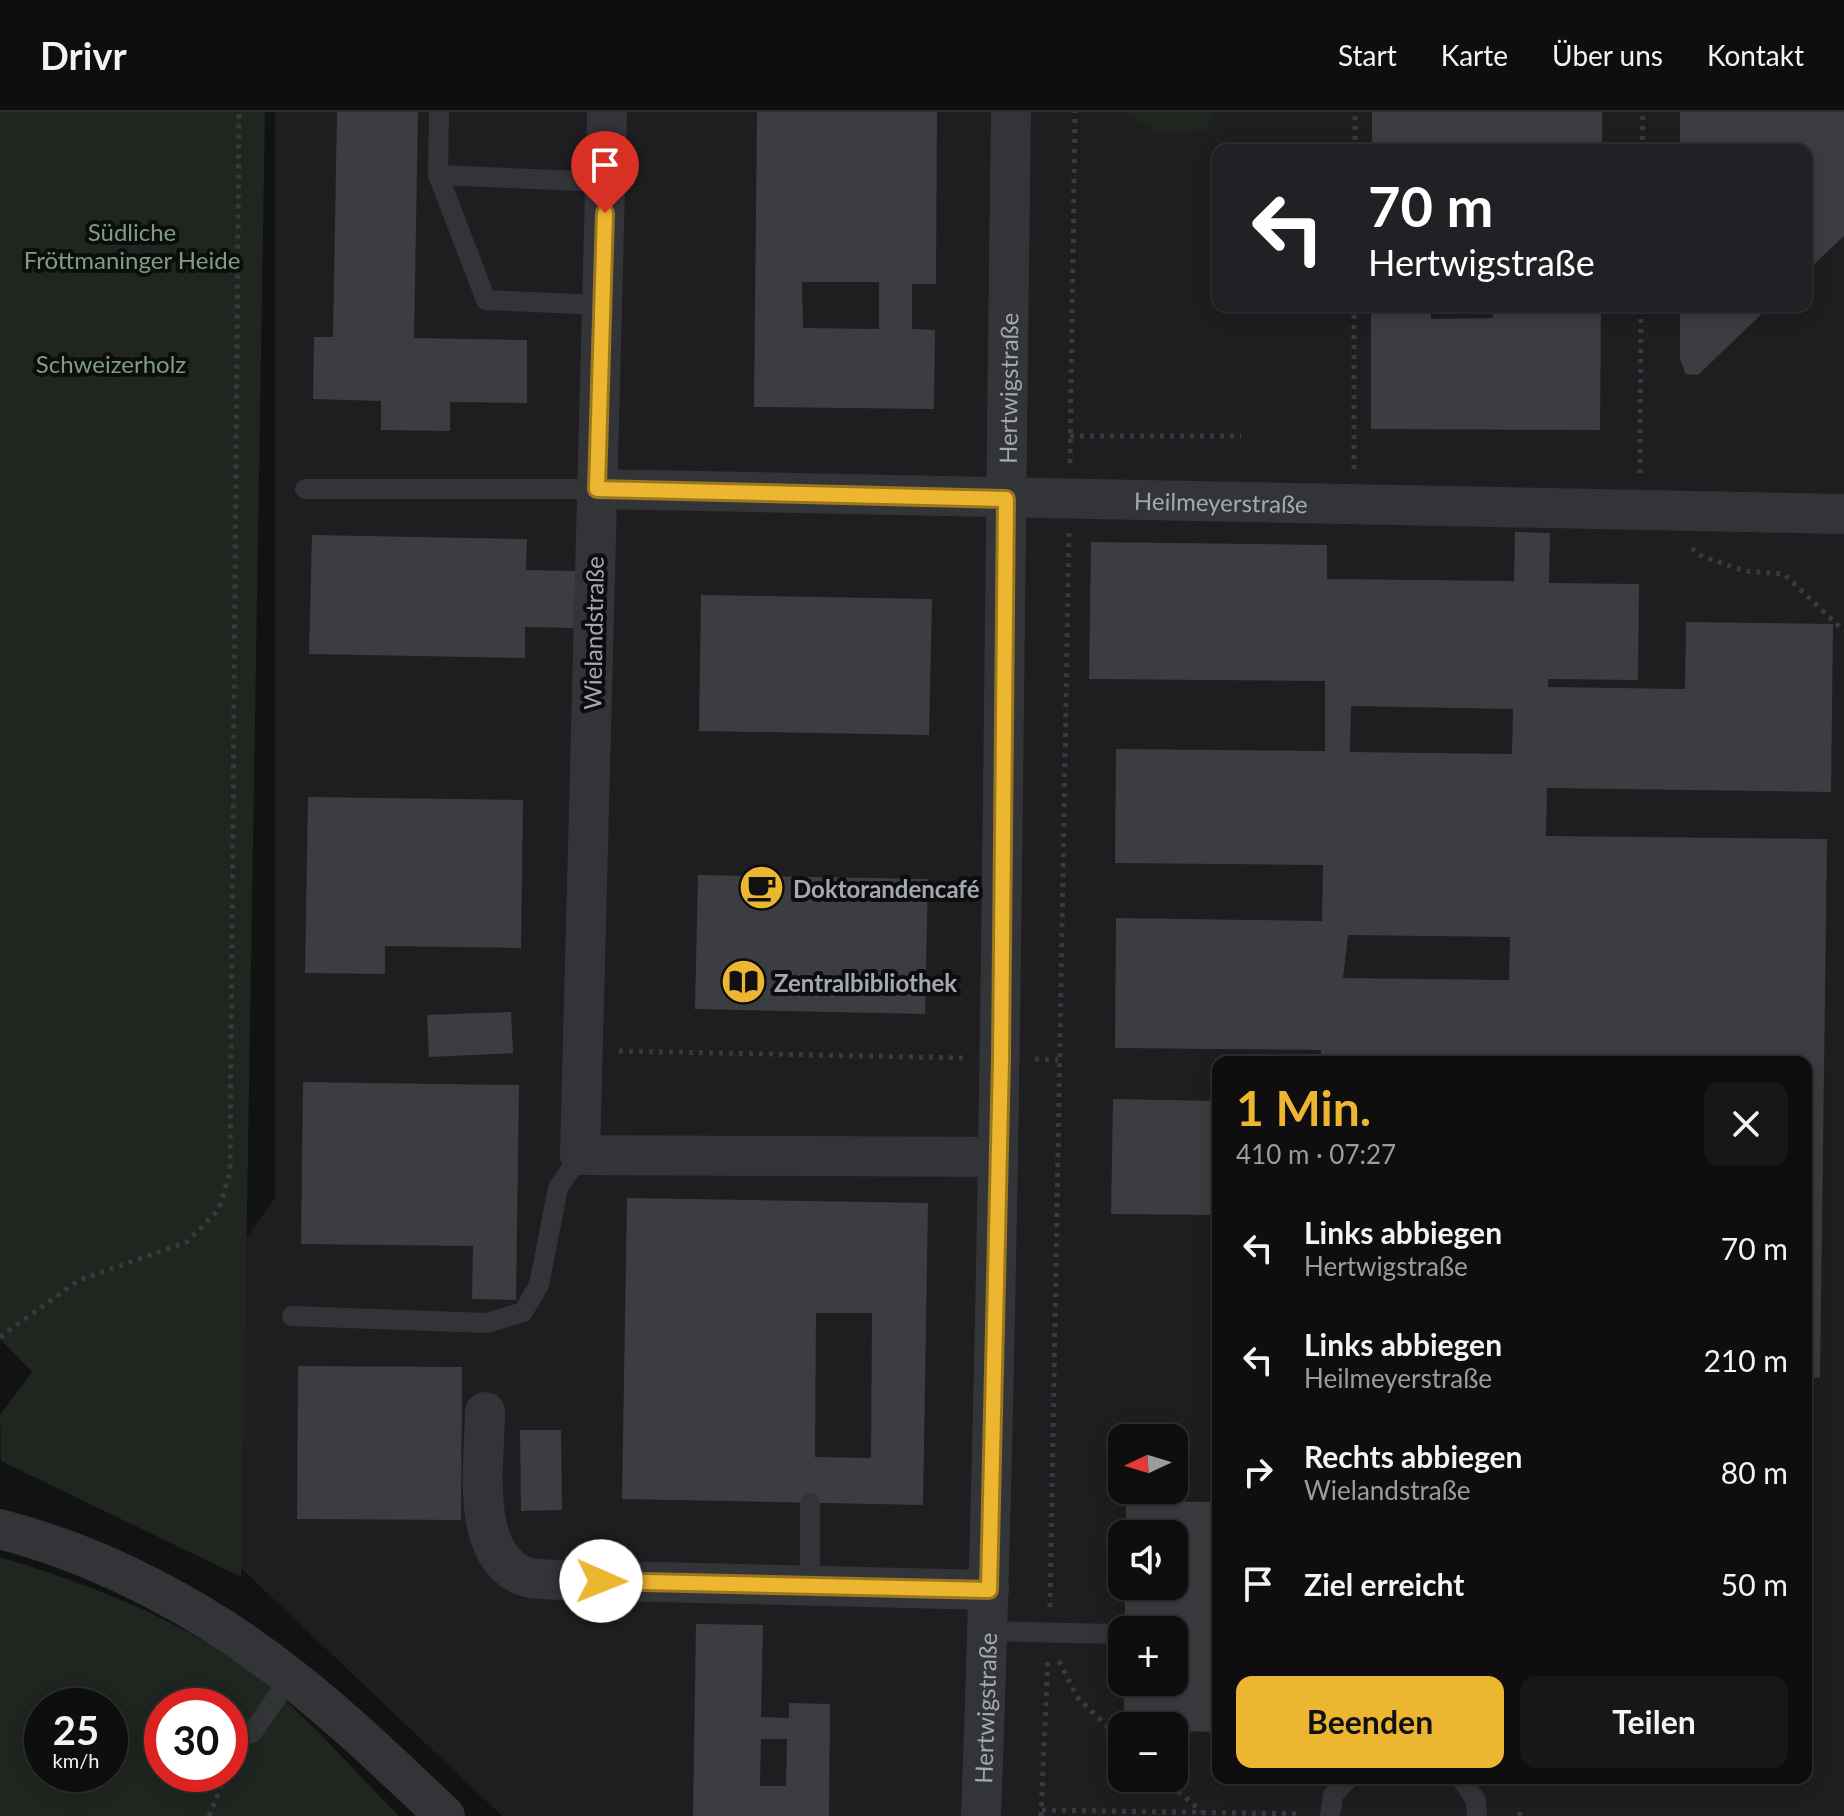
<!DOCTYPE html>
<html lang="de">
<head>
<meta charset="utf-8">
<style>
  :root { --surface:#0e0e0e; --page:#171717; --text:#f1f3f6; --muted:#9b9c9e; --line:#2e2e2e; --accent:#edb630 }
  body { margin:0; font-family:Lato,sans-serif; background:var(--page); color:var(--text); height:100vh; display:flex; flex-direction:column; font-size:30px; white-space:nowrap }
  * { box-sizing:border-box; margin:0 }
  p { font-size:26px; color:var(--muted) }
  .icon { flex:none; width:44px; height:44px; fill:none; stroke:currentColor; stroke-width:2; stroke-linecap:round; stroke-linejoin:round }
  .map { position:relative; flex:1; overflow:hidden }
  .side { position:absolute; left:1212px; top:944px; width:600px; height:728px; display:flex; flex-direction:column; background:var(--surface); border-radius:16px; box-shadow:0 4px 20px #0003,0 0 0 2px var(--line) }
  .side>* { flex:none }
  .guide { position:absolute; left:1212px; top:32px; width:600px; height:168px; border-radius:16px; box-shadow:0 4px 20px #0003,0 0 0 2px var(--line); background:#202124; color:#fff; overflow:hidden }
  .needle { width:52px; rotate:266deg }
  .buttons { position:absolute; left:1108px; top:1312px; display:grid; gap:16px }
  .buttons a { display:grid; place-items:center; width:80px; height:80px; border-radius:16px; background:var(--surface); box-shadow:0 4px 20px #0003,0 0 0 2px var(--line); font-size:40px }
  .speed { position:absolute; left:24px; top:1576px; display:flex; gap:16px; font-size:40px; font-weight:700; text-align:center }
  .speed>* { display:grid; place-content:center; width:104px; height:104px; border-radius:50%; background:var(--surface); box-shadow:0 4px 20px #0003,0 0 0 2px var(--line); line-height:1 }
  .speed small { font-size:20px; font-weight:400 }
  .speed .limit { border:12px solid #d22; background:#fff; color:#111 }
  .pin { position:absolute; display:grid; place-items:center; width:68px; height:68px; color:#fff; margin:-82px -34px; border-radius:50% 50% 50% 0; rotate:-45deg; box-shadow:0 0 8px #0007 }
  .pin .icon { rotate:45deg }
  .me { position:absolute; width:88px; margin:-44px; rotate:91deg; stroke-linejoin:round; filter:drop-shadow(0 0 6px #0008) }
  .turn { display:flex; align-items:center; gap:28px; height:168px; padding:0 24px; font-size:36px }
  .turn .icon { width:104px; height:104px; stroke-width:2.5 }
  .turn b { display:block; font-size:56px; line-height:68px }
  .round { display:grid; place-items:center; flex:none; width:84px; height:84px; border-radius:16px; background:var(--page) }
  .summary { display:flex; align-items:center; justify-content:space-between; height:136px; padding:0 24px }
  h1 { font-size:48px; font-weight:700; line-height:60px; color:var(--accent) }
  .primary-button { display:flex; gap:16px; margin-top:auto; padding:16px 24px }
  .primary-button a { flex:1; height:92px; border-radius:16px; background:var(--accent); color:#111; font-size:32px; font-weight:700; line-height:92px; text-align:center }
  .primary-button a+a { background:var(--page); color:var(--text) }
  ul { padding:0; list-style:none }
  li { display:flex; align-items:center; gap:24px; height:112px; padding:0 24px }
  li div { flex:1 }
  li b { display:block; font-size:30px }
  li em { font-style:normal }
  header { display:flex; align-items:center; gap:48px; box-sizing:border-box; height:112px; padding:0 40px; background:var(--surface); border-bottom:2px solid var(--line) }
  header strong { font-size:38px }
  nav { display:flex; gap:44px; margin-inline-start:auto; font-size:28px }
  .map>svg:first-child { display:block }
  .built { fill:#1e1e20; fill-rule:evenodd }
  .green { fill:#1e261f; fill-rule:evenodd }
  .building { fill:#3c3d40; fill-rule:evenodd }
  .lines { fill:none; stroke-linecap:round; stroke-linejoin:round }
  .path { stroke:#393a3f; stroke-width:5; stroke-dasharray:4 6; stroke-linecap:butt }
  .lane { stroke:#333438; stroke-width:20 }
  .street { stroke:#333438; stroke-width:40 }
  .route-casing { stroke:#9a761f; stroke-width:20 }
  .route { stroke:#edb630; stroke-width:14 }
  .labels { text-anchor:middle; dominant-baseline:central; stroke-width:8; stroke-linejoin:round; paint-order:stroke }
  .park-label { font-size:24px; fill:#7b9f7f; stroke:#0d0d0e }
  .street-label { font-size:24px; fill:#a4a8b4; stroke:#0d0d0e }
  .poi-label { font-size:24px; font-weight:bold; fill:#a4a8b4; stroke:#0d0d0e; text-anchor:start }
</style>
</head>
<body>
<header>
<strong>Drivr</strong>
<nav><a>Start</a><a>Karte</a><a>Über uns</a><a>Kontakt</a></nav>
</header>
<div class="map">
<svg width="1844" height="1704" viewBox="0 0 1844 1704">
  <rect width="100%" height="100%" fill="#121213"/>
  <path class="built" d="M275,0H1844V1704H502L102,1324L275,1086ZM1218,38H1806V194H1218ZM1218,950H1806V1666H1218ZM1122,1326H1174V1378H1122ZM1122,1422H1174V1474H1122ZM1122,1518H1174V1570H1122ZM1122,1614H1174V1666H1122Z"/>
  <g class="green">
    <polygon points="0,0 265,0 241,1465 1,1349 0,1303 32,1260 0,1227"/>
    <polygon points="1123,0 1218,0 1204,18 1162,23"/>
    <path d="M0,1445C90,1472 196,1513 269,1574C315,1613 356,1661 399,1704H0ZM42,1594H110V1662H42ZM162,1594H230V1662H162Z"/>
  </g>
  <g class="building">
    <polygon points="337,0 418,0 414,226 527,228 527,291 450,290 450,319 381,318 381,289 313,287 314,225 333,225"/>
    <path d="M757,0H937L936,172H912V217L935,218L934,297L754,295ZM802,170H879V217L803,216Z"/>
    <rect x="1372" y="0" width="230" height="38"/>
    <polygon points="1680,0 1844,0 1844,124 1806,160 1806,38 1680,38"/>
    <polygon points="1371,194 1431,194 1431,207 1493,206 1493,194 1601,194 1600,318 1371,317"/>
    <polygon points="1680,194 1770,194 1698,263 1686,262 1680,248"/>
    <path d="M1515,420L1550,421L1549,471L1639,472L1638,568L1548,567V575L1685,577L1686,510L1833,512L1831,680L1547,676L1546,724L1827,727L1820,1266L1806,1265V950H1321V938L1115,936L1116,806L1322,809L1323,753L1115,751L1116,637L1325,639V569L1089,567L1091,430L1327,433V467L1514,469ZM1351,594L1513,597L1512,642L1350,640ZM1348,823L1510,825L1509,868L1343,866Z"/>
    <polygon points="312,423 527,427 526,458 577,459 576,516 525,515 525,546 309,542"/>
    <polygon points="701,483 932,487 929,623 699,619"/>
    <polygon points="308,685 523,688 521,836 385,834 385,862 305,861"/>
    <polygon points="698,763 928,767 925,902 695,897"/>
    <polygon points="511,900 513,941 429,945 427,903"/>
    <polygon points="303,970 519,973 516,1188 472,1187 473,1134 301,1132"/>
    <polygon points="1113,987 1218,989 1218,1103 1111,1102"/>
    <path d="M627,1086L928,1091L923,1393L622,1387ZM816,1201H872L871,1346L815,1345Z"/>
    <polygon points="1214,1172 1218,1172 1218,1318 1212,1318"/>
    <polygon points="298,1254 462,1255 461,1408 297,1407"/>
    <polygon points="520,1318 561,1318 562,1398 521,1399"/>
    <polygon points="1126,1389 1218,1390 1218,1620 1174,1619 1174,1614 1124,1614 1124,1570 1174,1570 1174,1518 1125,1518 1125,1474 1174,1474 1174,1422 1126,1422"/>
    <path d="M696,1512L763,1513L761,1605L789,1606V1591L830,1592L829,1704H693ZM761,1627H787L786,1674H760Z"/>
  </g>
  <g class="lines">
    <g class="path">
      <polyline points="1355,38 1355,0"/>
      <polyline points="1642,38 1643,0"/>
      <polyline points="1070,324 1241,324"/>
      <polyline points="1070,351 1075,0"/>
      <polyline points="1354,357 1354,194"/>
      <polyline points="1640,361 1641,194"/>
      <polyline points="1692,436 1699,443 1744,459 1784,462 1844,519"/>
      <polyline points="619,939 965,946"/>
      <polyline points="1035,947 1058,948"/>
      <polyline points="0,1225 79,1168 187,1130 219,1097 230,1060 239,0"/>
      <polyline points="1050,1495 1069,421"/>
      <polyline points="1059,1549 1077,1585 1122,1629"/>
      <polyline points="230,1656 239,1642"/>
      <polyline points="1163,1666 1202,1700"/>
      <polyline points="1042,1698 1302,1702"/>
      <polyline points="209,1704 226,1662"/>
      <polyline points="1041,1704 1048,1545"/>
      <polyline points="1519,1704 1521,1699"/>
    </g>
    <g class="lane">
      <polyline points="438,63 439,0"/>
      <polyline points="602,193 486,188 438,63 606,70"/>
      <polyline points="305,377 597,377"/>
      <polyline points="292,1204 487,1211 523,1200 539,1173 558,1076 580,1043"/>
      <polyline points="810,1473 810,1391"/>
      <polyline points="988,1519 1113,1522"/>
      <polyline points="252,1621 291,1565"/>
      <polyline points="1461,1666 1476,1689 1477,1704"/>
      <polyline points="1330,1704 1333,1683 1349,1666"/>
    </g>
    <g class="street">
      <polyline points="607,0 580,1043 997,1045"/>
      <path id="s1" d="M597,377L1844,402"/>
      <path d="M485,1300C485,1347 469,1438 521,1463C534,1469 557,1467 571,1468L989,1478"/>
      <path d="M0,1417C104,1444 207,1499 291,1566C345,1608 395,1657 445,1704"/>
      <path id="s2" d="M981,1704C1002,1136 1003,568 1011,0"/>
    </g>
  </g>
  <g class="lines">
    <defs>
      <polyline id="route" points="601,1469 989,1478 1001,947 1006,387 597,377 605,101"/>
    </defs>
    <use href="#route" class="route-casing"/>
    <use href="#route" class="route"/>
  </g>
  <defs>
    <symbol id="cafe-disc" viewBox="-11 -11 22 22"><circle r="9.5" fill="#edb630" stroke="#0d0d0e"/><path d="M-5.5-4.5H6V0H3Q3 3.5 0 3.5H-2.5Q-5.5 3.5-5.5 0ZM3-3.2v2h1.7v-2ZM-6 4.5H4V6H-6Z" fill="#111"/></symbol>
    <symbol id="library-disc" viewBox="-11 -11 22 22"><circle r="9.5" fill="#edb630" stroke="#0d0d0e"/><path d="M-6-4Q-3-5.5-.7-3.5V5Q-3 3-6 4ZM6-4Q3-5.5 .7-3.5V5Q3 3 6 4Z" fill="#111"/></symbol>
  </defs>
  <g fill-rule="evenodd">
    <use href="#cafe-disc" x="736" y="750" width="51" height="51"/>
    <use href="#library-disc" x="718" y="844" width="51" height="51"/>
  </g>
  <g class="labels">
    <g class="park-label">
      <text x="132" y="119">Südliche<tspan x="132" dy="28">Fröttmaninger Heide</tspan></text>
      <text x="111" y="251">Schweizerholz</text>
    </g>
    <g class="street-label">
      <text stroke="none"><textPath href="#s2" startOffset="1428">Hertwigstraße</textPath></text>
      <text stroke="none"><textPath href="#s1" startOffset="624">Heilmeyerstraße</textPath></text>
      <text transform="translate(593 521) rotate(-89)">Wielandstraße</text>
      <text stroke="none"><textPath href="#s2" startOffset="108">Hertwigstraße</textPath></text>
    </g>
    <g class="poi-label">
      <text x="793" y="776">Doktorandencafé</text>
      <text x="774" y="870">Zentralbibliothek</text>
    </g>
  </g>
</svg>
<div class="buttons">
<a><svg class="needle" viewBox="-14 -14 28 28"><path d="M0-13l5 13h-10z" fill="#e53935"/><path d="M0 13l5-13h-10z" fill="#9b9c9e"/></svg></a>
<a><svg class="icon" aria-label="sound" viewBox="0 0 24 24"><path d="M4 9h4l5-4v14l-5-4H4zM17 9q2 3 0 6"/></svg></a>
<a>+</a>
<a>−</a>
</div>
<div class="speed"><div>25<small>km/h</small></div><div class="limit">30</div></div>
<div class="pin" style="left:605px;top:101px;background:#d93025"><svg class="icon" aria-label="arrive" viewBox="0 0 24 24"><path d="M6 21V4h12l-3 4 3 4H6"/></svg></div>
<svg class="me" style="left:601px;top:1469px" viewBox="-20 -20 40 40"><circle r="19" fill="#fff"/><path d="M0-13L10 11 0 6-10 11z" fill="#edb630"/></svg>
<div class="guide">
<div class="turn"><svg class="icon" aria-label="left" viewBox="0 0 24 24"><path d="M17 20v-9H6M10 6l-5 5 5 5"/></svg><div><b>70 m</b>Hertwigstraße</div></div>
</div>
<section class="side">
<div class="summary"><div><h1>1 Min.</h1><p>410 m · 07:27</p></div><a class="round"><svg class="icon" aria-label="close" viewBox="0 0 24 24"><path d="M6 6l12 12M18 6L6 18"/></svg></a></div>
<ul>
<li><svg class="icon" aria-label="left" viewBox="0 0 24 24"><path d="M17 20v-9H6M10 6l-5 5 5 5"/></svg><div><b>Links abbiegen</b><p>Hertwigstraße</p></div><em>70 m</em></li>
<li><svg class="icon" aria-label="left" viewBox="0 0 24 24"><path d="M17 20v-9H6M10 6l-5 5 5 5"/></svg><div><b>Links abbiegen</b><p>Heilmeyerstraße</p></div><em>210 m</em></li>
<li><svg class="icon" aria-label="right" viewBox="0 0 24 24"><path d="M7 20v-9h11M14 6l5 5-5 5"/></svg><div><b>Rechts abbiegen</b><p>Wielandstraße</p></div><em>80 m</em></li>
<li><svg class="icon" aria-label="arrive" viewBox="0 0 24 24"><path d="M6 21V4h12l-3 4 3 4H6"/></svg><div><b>Ziel erreicht</b></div><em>50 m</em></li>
</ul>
<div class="primary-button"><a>Beenden</a><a>Teilen</a></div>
</section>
</div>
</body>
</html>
